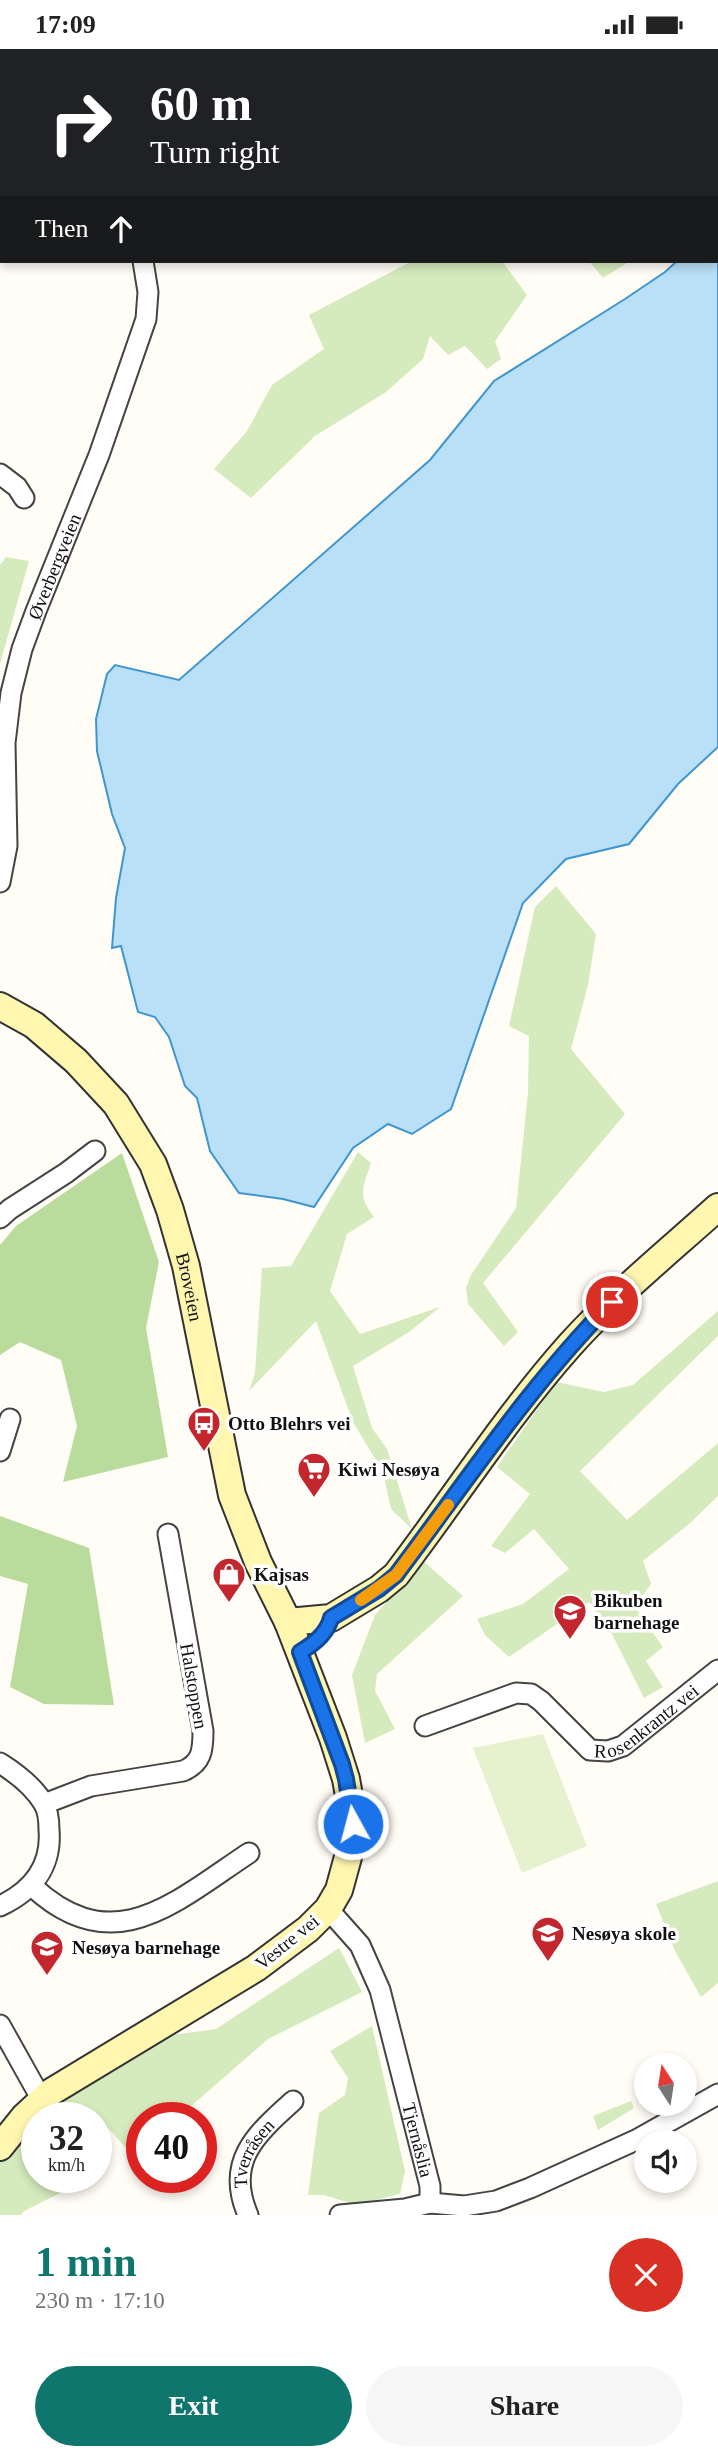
<!DOCTYPE html>
<html lang="en">
<head>
<meta charset="utf-8">
<style>
  :root { --surface:#fff; --page:#f6f6f6; --text:#222; --muted:#767676; --accent:#0f766e }
  body { margin:0; font-family:"Times New Roman",serif; background:var(--page); color:var(--text); height:100vh; display:flex; flex-direction:column; font-size:26px; white-space:nowrap }
  * { box-sizing:border-box; margin:0 }
  p { font-size:23px; color:var(--muted) }
  .icon { flex:none; width:38px; height:38px; fill:none; stroke:currentColor; stroke-width:2; stroke-linecap:round; stroke-linejoin:round }
  .map { position:relative; height:2166px; overflow:hidden }
  .sheet { display:flex; flex-direction:column; background:var(--surface); flex:1 }
  .sheet>* { flex:none }
  .guide { position:absolute; left:0px; top:0px; width:719px; height:214px; box-shadow:0 4px 10px #0003; background:#202124; color:#fff; overflow:hidden }
  .needle { width:46px; rotate:348deg }
  .tools { position:absolute; left:634px; top:2004px; display:grid; gap:14px }
  .tools a { display:grid; place-items:center; width:63px; height:63px; border-radius:50%; background:var(--surface); box-shadow:0 4px 10px #0003; font-size:35px }
  .speed { position:absolute; left:21px; top:2053px; display:flex; gap:14px; font-size:35px; font-weight:700; text-align:center }
  .speed>* { display:grid; place-content:center; width:91px; height:91px; border-radius:50%; background:var(--surface); box-shadow:0 4px 10px #0003; line-height:1 }
  .speed small { font-size:18px; font-weight:400 }
  .speed .limit { border:10px solid #d22; background:#fff; color:#111 }
  .pin { position:absolute; display:grid; place-items:center; width:60px; height:60px; color:#fff; margin:-30px; border:4px solid #fff; border-radius:50%; box-shadow:0 2px 7px #0007 }
  .me { position:absolute; width:77px; margin:-38px; rotate:353deg; stroke-linejoin:round; filter:drop-shadow(0 0 5px #0008) }
  .turn { display:flex; align-items:center; gap:24px; height:147px; padding:0 35px; font-size:32px }
  .turn .icon { width:91px; height:91px; stroke-width:2.5 }
  .turn b { display:block; font-size:49px; line-height:60px }
  .then { display:flex; align-items:center; height:66px; padding:0 35px; background:#0003; gap:14px; font-size:26px }
  .round { display:grid; place-items:center; flex:none; width:74px; height:74px; border-radius:37px; background:var(--page) }
  .summary { display:flex; align-items:center; justify-content:space-between; height:119px; padding:0 35px }
  h1 { font-size:42px; font-weight:800; line-height:52px; color:var(--accent) }
  .action { display:flex; gap:14px; margin-top:auto; padding:14px 35px }
  .action a { flex:1; height:80px; border-radius:42px; background:var(--accent); color:#fff; font-size:28px; font-weight:800; line-height:80px; text-align:center }
  .action a+a { background:var(--page); color:var(--text) }
  .status { display:flex; justify-content:space-between; align-items:center; height:49px; padding:0 35px; background:var(--surface); direction:ltr }
  .status svg { height:19px; fill:currentColor }
  .map>svg:first-child { display:block }
  .green { fill:#d5ebbd }
  .forest { fill:#b9dc9c }
  .pitch { fill:#e6f2cf }
  .water { fill:#b9e0f7; stroke:#3f96cf; stroke-width:2 }
  .lines { fill:none; stroke-linecap:round; stroke-linejoin:round }
  .street-casing { stroke:#444; stroke-width:23 }
  .secondary-casing { stroke:#333; stroke-width:30 }
  .street { stroke:#fff; stroke-width:19 }
  .secondary { stroke:#fff6b0; stroke-width:26 }
  .route-casing { stroke:#114b97; stroke-width:18 }
  .route { stroke:#1a73e8; stroke-width:12 }
  .slow { stroke:#f59e0b; stroke-width:12 }
  .labels { text-anchor:middle; dominant-baseline:central; stroke-width:7; stroke-linejoin:round; paint-order:stroke }
  .street-label { font-size:19px; fill:#111; stroke:#fff }
  .poi-label { font-size:19px; font-weight:bold; fill:#111; stroke:#fff; text-anchor:start }
</style>
</head>
<body>
<div class="status"><b>17:09</b><svg viewBox="0 0 49 12"><path d="M0 12V9h3v3zM5 12V6h3v6zM10 12V3h3v9zM15 12V0h3v12zM26 1h20v11H26zM47 4h2v5h-2z"/></svg></div>
<div class="map">
<svg width="718" height="2166" viewBox="0 0 718 2166">
  <rect width="100%" height="100%" fill="#fffdf5"/>
  <g class="green">
    <polygon points="412,212 502,212 527,246 495,292 501,310 487,320 465,297 448,306 430,287 423,310 386,343 315,387 251,449 214,420 247,382 272,336 324,300 309,266"/>
    <polygon points="589,212 630,212 603,229"/>
    <polygon points="6,508 29,512 0,615 0,516"/>
    <polygon points="556,837 596,885 588,936 571,1000 625,1065 483,1234 518,1283 504,1297 468,1255 466,1239 471,1226 516,1159 528,1044 529,987 509,977 535,858"/>
    <path d="M358,1103L371,1114C363,1139 357,1146 374,1168L347,1185L330,1242L360,1285L440,1258L409,1283L353,1317L372,1379L387,1400L412,1480L391,1460L383,1423L353,1373L316,1272L249,1342L255,1324L262,1219L291,1217Z"/>
    <polygon points="718,1262 718,1287 580,1422 627,1471 718,1394 718,1447 690,1474 643,1512 651,1535 635,1558 663,1598 646,1612 663,1638 644,1649 611,1583 589,1553 509,1608 485,1586 477,1570 523,1555 569,1520 534,1480 505,1504 491,1497 530,1445 497,1418 556,1333 604,1343 633,1336"/>
    <polygon points="423,1512 463,1547 377,1625 375,1642 395,1680 365,1694 352,1626 375,1566"/>
    <polygon points="718,1832 718,1934 701,1948 675,1902 656,1855"/>
    <polygon points="339,1899 362,1943 268,1990 190,2058 186,2068 142,2068 142,2117 109,2080 96,2085 96,2068 39,2068 51,2057 165,1987 216,1980"/>
    <polygon points="372,1977 405,2122 400,2145 356,2156 324,2146 308,2146 319,2064 345,2046 348,2029 330,2002"/>
    <polygon points="631,2052 634,2059 598,2081 593,2067"/>
    <polygon points="37,2070 37,2128 84,2128 86,2131 24,2162 21,2166 0,2166 0,2112 16,2089"/>
  </g>
  <g class="forest">
    <polygon points="122,1104 159,1213 146,1279 168,1408 63,1433 77,1377 61,1311 20,1293 0,1306 0,1196 16,1177"/>
    <polygon points="0,1467 89,1499 114,1656 44,1655 10,1638 28,1535 0,1527"/>
  </g>
  <polygon class="pitch" points="543,1685 587,1797 522,1824 473,1699"/>
  <polygon class="water" points="718,148 718,698 678,735 629,795 566,810 523,854 451,1060 412,1085 388,1075 353,1099 314,1158 283,1150 239,1144 210,1102 197,1049 185,1037 169,988 155,968 138,963 121,897 112,899 116,849 125,799 112,765 97,702 96,670 107,625 115,616 179,631 430,411 494,332 625,250 665,223 677,212 718,212"/>
  <g class="lines">
    <defs>
      <g id="street">
        <polyline points="66,0 67,2"/>
        <polyline points="443,2 445,0"/>
        <polyline points="0,425 17,438 24,449"/>
        <path id="s1" d="M0,833L7,797L5,694L11,644L22,600L36,562L99,406L146,270L148,243L143,212"/>
        <polyline points="0,1169 10,1160 66,1124 95,1102"/>
        <polyline points="0,1402 10,1370"/>
        <path id="s2" d="M425,1677L516,1644L531,1645L541,1652L590,1701L608,1702L623,1697L718,1621"/>
        <path d="M0,1714C16,1724 34,1738 44,1755C48,1762 49,1773 49,1781C52,1818 32,1842 0,1857"/>
        <path d="M44,1755L91,1737L183,1722C202,1714 203,1701 203,1682L168,1485"/>
        <path d="M32,1837C113,1913 175,1853 249,1804"/>
        <path id="s3" d="M328,1860L360,1896L380,1941L430,2137V2154"/>
        <polyline points="0,1976 42,2051"/>
        <path id="s4" d="M248,2166C225,2113 255,2086 293,2052"/>
        <polyline points="340,2166 405,2160 430,2154 464,2157 496,2152 530,2139 636,2091 718,2045"/>
      </g>
      <g id="secondary">
        <path id="s5" d="M0,957L34,976L76,1012L116,1055L153,1115L170,1161L186,1217L232,1446L258,1513L288,1573L333,1689L346,1730L353,1769L351,1797L339,1841L328,1860L308,1880L256,1919L51,2043L24,2068L0,2098"/>
        <path d="M288,1573L331,1569L379,1540L396,1526C454,1450 506,1368 570,1296C615,1246 668,1203 718,1158"/>
      </g>
    </defs>
    <use href="#street" class="street-casing"/>
    <use href="#secondary" class="secondary-casing"/>
    <use href="#street" class="street"/>
    <use href="#secondary" class="secondary"/>
  </g>
  <g class="lines">
    <defs>
      <path id="route" d="M353,1775L346,1730L342,1715L300,1603C314,1595 327,1585 331,1569L379,1540L396,1526C466,1433 530,1336 612,1253"/>
    </defs>
    <use href="#route" class="route-casing"/>
    <use href="#route" class="route"/>
    <polyline class="slow" points="361,1551 396,1526 448,1456"/>
  </g>
  <defs>
    <symbol id="bus-pin" viewBox="-11 -11 22 30"><path d="M0 17L-7.5 6A9.5 9.5 0 1 1 7.5 6Z" fill="#c4262e" stroke="#fff"/><path d="M-5-6H5V4H4V6H2V4H-2V6H-4V4H-5ZM-3.5-4V0h7V-4ZM-3.5 1.2v1.5H-2V1.2ZM2 1.2v1.5H3.5V1.2Z" fill="#fff"/></symbol>
    <symbol id="supermarket-pin" viewBox="-11 -11 22 30"><path d="M0 17L-7.5 6A9.5 9.5 0 1 1 7.5 6Z" fill="#c4262e" stroke="#fff"/><path d="M-6-5.5h2.5l.6 2H6L4.5 2H-2.5L-4.4-4H-6ZM-1.5 3.2a1.3 1.3 0 1 0 .1 0ZM3 3.2a1.3 1.3 0 1 0 .1 0Z" fill="#fff"/></symbol>
    <symbol id="shop-pin" viewBox="-11 -11 22 30"><path d="M0 17L-7.5 6A9.5 9.5 0 1 1 7.5 6Z" fill="#c4262e" stroke="#fff"/><path d="M-5-2.5h2.3a2.7 3.5 0 0 1 5.4 0H5L5.5 6h-11ZM-1.5-2.5h3a1.5 2.3 0 0 0-3 0Z" fill="#fff"/></symbol>
    <symbol id="school-pin" viewBox="-11 -11 22 30"><path d="M0 17L-7.5 6A9.5 9.5 0 1 1 7.5 6Z" fill="#c4262e" stroke="#fff"/><path d="M0-5L7-2L0 1L-7-2ZM-4 1L0 2.5L4 1V4Q0 6-4 4Z" fill="#fff"/></symbol>
  </defs>
  <g fill-rule="evenodd">
    <use href="#bus-pin" x="185" y="1355" width="38" height="52"/>
    <use href="#supermarket-pin" x="295" y="1401" width="38" height="52"/>
    <use href="#shop-pin" x="210" y="1506" width="38" height="52"/>
    <use href="#school-pin" x="551" y="1543" width="38" height="52"/>
    <use href="#school-pin" x="529" y="1865" width="38" height="52"/>
    <use href="#school-pin" x="28" y="1879" width="38" height="52"/>
  </g>
  <g class="labels">
    <g class="street-label">
      <text stroke="none"><textPath href="#s1" startOffset="324">Øverbergveien</textPath></text>
      <text stroke="none"><textPath href="#s5" startOffset="352">Broveien</textPath></text>
      <text transform="translate(194 1637) rotate(80)">Halstoppen</text>
      <text stroke="none"><textPath href="#s2" startOffset="259">Rosenkrantz vei</textPath></text>
      <text transform="translate(287 1893) rotate(-39)">Vestre vei</text>
      <text stroke="none"><textPath href="#s3" startOffset="252">Tjernåslia</textPath></text>
      <text stroke="none"><textPath href="#s4" startOffset="66">Tverråsen</textPath></text>
    </g>
    <g class="poi-label">
      <text x="228" y="1374">Otto Blehrs vei</text>
      <text x="338" y="1420">Kiwi Nesøya</text>
      <text x="254" y="1525">Kajsas</text>
      <text x="594" y="1551">Bikuben<tspan x="594" dy="22">barnehage</tspan></text>
      <text x="572" y="1884">Nesøya skole</text>
      <text x="72" y="1898">Nesøya barnehage</text>
    </g>
  </g>
</svg>
<div class="tools">
<a><svg class="needle" viewBox="-14 -14 28 28"><path d="M0-13l5 13h-10z" fill="#e53935"/><path d="M0 13l5-13h-10z" fill="#767676"/></svg></a>
<a><svg class="icon" aria-label="sound" viewBox="0 0 24 24"><path d="M4 9h4l5-4v14l-5-4H4zM17 9q2 3 0 6"/></svg></a>
</div>
<div class="speed"><div>32<small>km/h</small></div><div class="limit">40</div></div>
<div class="pin" style="left:612px;top:1253px;background:#d93025"><svg class="icon" aria-label="arrive" viewBox="0 0 24 24"><path d="M6 21V4h12l-3 4 3 4H6"/></svg></div>
<svg class="me" style="left:353px;top:1775px" viewBox="-20 -20 40 40"><circle r="17" fill="#1a73e8" stroke="#fff" stroke-width="3"/><path d="M0-11L8 9 0 5-8 9z" fill="#fff"/></svg>
<div class="guide">
<div class="turn"><svg class="icon" aria-label="right" viewBox="0 0 24 24"><path d="M7 20v-9h11M14 6l5 5-5 5"/></svg><div><b>60 m</b>Turn right</div></div>
<div class="then">Then<svg class="icon" aria-label="ahead" viewBox="0 0 24 24"><path d="M12 20V5M6 11l6-6 6 6"/></svg></div>
</div>
</div>
<section class="sheet">
<div class="summary"><div><h1>1 min</h1><p>230 m · 17:10</p></div><a class="round" style="background:#d93025;color:#fff"><svg class="icon" aria-label="close" viewBox="0 0 24 24"><path d="M6 6l12 12M18 6L6 18"/></svg></a></div>
<div class="action"><a>Exit</a><a>Share</a></div>
</section>
</body>
</html>
